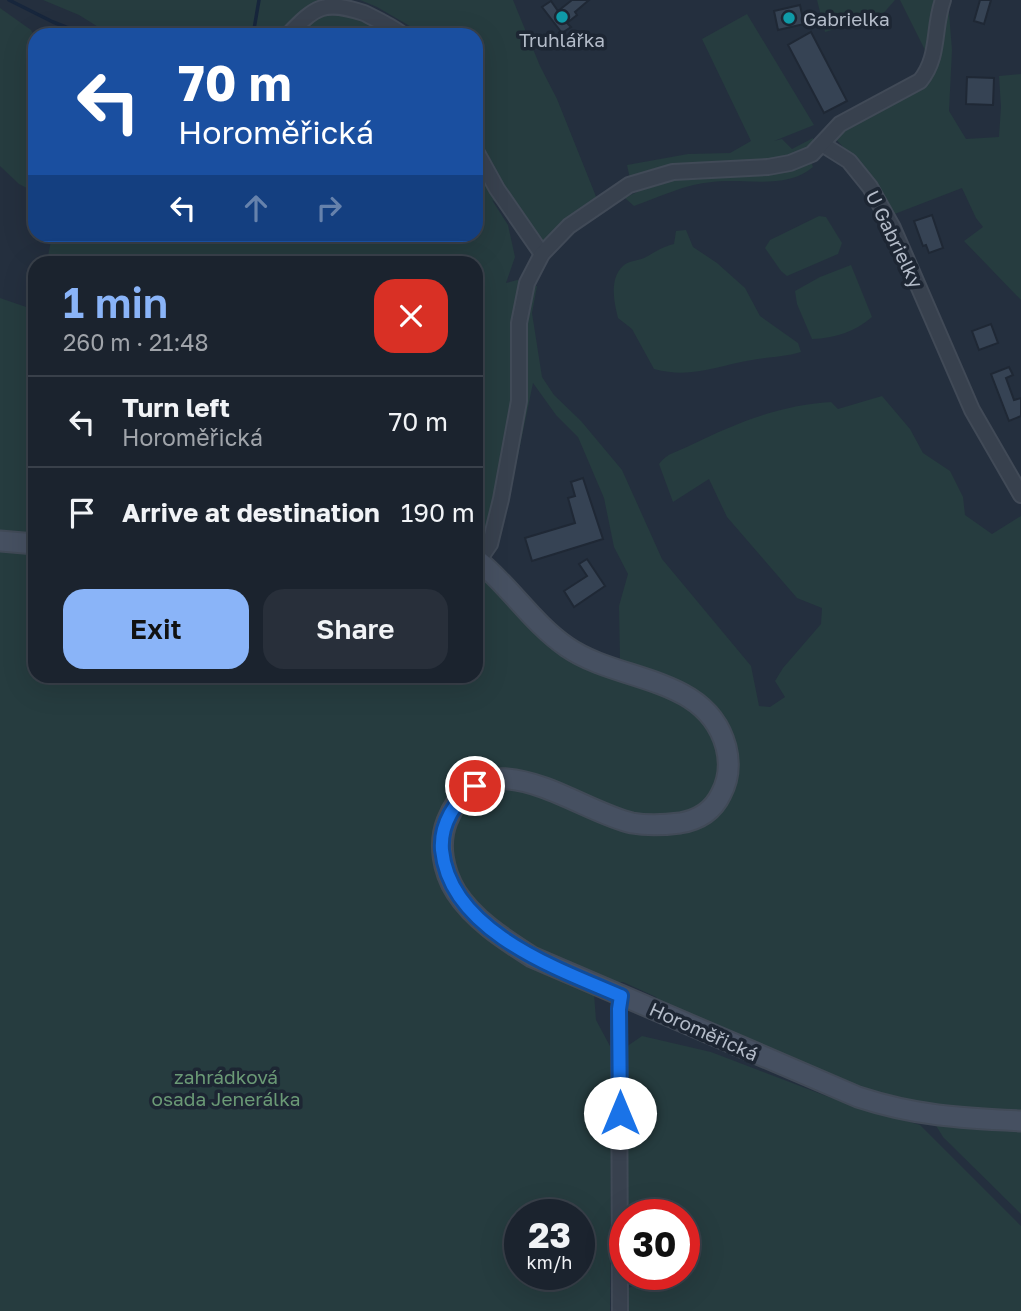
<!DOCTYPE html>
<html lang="en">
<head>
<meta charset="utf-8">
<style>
  :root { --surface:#1b232e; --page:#282f3a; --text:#f1f3f6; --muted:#a0a4aa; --line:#39404a; --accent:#8ab4f8 }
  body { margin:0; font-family:"Golos Text",sans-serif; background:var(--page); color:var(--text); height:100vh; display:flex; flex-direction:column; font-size:26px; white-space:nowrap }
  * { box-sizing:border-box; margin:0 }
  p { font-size:23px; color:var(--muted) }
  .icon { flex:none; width:38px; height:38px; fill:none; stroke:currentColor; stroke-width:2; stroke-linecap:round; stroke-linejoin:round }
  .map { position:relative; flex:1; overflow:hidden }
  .side { position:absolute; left:28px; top:256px; width:455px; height:427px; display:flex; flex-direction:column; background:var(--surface); border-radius:21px; box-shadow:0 7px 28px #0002,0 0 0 2px var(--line) }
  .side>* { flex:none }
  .hud { position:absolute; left:28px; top:28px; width:455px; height:214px; border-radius:21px; box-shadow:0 7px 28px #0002,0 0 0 2px var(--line); background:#1a4fa0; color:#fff; overflow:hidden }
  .speed { position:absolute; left:504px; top:1199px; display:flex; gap:14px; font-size:35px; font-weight:700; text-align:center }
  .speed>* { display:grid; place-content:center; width:91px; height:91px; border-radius:50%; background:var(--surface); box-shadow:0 7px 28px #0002,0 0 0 2px var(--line); line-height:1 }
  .speed small { font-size:18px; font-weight:400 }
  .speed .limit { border:10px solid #d22; background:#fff; color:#111 }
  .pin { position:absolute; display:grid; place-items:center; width:60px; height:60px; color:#fff; margin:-30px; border:4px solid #fff; border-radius:50%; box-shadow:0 2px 7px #0007 }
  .me { position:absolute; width:77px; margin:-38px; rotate:0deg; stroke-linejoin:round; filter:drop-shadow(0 0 5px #0008) }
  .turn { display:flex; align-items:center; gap:24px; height:147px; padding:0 35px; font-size:32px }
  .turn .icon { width:91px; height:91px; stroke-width:2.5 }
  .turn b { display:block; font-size:49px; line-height:60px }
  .lanes { display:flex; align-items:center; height:66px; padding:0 35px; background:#0003; justify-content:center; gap:35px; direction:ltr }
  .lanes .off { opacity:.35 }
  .round { display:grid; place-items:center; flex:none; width:74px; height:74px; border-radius:21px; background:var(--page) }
  .head { display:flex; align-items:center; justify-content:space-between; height:119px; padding:0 35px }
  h1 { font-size:42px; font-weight:600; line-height:52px; color:var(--accent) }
  .primary-button { display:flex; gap:14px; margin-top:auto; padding:14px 35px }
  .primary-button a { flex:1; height:80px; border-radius:21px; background:var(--accent); color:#111; font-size:28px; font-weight:600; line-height:80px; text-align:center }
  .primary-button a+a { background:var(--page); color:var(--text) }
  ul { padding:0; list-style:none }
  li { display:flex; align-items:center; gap:21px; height:91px; padding:0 35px; border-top:2px solid var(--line) }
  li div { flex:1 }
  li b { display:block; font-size:26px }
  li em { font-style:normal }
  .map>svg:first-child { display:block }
  .green { fill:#263c3f; fill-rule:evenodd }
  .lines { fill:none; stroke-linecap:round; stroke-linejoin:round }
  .stream { stroke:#17263c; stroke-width:3.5 }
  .building { fill:#364354; stroke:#1f2835; stroke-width:2 }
  .minor-casing { stroke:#414a57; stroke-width:18 }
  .secondary-casing { stroke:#414a57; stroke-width:23 }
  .minor { stroke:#38414e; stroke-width:14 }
  .secondary { stroke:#465061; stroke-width:19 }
  .route-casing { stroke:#114b97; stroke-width:18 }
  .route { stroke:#1a73e8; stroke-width:12 }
  .culture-dot { fill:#0f9aa8; stroke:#1d2633; stroke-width:2.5 }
  .labels { text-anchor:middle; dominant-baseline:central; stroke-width:7; stroke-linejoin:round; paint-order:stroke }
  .poi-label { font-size:19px; fill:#b4bcc9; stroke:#1d2633; text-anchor:start }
  .street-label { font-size:19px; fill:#b4bcc9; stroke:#1d2633 }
  .park-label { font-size:19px; fill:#6b9a76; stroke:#1d2633 }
</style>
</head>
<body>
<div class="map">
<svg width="1021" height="1311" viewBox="0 0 1021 1311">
  <rect width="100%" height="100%" fill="#242f3e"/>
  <g class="green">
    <polygon points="43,0 318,0 283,35 111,35 79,15"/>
    <path d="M360,0H513L540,66L557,99L597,199L540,248L509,212L492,200L508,225L515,257L506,283L517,280L537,286L532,313L542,377L554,395L581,421L622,470L662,559L751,666L759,706L770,707L785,697L775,681L783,668L821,624L822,608L797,598L727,517L709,479L673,502L659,464C668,452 678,452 691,445C736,423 780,405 831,402L838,409L882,396L910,429L923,453L950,471L963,497L965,515L992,534L1021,516V1112L950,1109L899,1101L860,1089L657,1001L656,997L623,982L613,983C559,959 467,927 454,861C451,849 449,836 455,825C470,798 478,792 508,787L692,830L735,750C726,714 702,689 666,677C651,671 634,668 620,659L619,606L628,574L614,547L604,498L578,437L556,415L533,383L509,499L501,520L476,534V262H51L48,256L52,235L476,234V35H420L408,25L377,7Z"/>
    <polygon points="817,0 895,0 881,16 825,32"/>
    <polygon points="900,0 948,0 952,50 949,111 966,139 999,137 1001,107 999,76 1021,74 1021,300 964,241 983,227 976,218 962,188 892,215 871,178 833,136 913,90 927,54"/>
    <polygon points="325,4 400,35 291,35"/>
    <polygon points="0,8 31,30 35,38 35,192 19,184 0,166"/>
    <polygon points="747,14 814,125 774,141 782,139 792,149 813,138 814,148 786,160 630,179 627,165 688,154 730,153 751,141 702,39"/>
    <path d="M810,159L813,167C787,190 744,178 712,182C686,184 659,197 634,206L625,198C680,168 749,167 810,159Z"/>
    <polygon points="819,216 826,217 842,243 838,254 787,276 781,271 765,248 770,240"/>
    <path d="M686,230L693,247L717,263L745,288L760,316L798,343L801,352C785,357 768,357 752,360C716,366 691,379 654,369L632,329L618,318C614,302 609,279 623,266C628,261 637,261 644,258C656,252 659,248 674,244L676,231Z"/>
    <path d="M851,265L872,317C854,332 836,338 812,339L797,304L795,291L820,277Z"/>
    <polygon points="0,298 29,308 35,316 35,535 0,532"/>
    <path d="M0,549L35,552V676H476V570L547,642L686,705L706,724L718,753L720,766L718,780L706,802L687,813L654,817L633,815L539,775L508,770L455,792L447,803L441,812L440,880L594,994L596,1020L611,1048L612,1116L604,1130V1137L611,1146L610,1311H0ZM520,1214H579V1274H520Z"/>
    <polygon points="642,1036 711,1052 829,1097 920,1125 1021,1226 1021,1311 625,1311 626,1289 638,1284 639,1276 633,1274 684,1274 684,1214 627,1214 627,1146 634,1139 634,1131 626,1123 626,1047"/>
    <polygon points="935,1124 1021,1129 1021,1214 943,1137"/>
  </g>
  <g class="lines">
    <g class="stream">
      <polyline points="9,0 53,22 86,35"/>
      <polyline points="253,35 259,0"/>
    </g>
  </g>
  <g class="building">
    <polygon points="572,0 589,0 575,12 577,15 567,23 571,27 562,33 542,7 551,1 558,11"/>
    <polygon points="980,0 991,0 984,24 974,21"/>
    <polygon points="800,5 804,24 778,30 774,11"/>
    <polygon points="811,32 847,101 824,113 788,45"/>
    <polygon points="967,77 994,78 993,105 966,104"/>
    <polygon points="932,215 943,248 929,253 926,245 923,246 914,221"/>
    <polygon points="991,324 998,343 979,350 972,331"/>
    <polygon points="1009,367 1013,375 1006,378 1014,400 1021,398 1021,416 1009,421 991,374"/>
    <polygon points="583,478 603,539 532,561 525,538 575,523 568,498 575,496 571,482"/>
    <polygon points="587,559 605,586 574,607 564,591 587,576 579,564"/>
  </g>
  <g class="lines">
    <defs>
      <g id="minor">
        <path d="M288,35C316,6 324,0 364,13C378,20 391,26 403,35"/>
        <polyline points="822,144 849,161 870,187 893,228 972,410 1021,495"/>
        <polyline points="476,151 497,189 542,254"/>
        <path d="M479,560L490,544L501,499L519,401V323L527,283L542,254L569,226L629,185L673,172L768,167L790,163L812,154L840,124L920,81C940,57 933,27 943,0"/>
        <polyline points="620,1311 619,1009 621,996"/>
      </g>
      <g id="secondary">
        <polyline points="0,541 35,544"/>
        <path d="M476,559C509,585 532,623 567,647C619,683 707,675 726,747C730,763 729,779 721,794C713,811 698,820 680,823C665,825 648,826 632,823C576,811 483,731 447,821C438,844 443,871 456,892C474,920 504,939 532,957L858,1097C916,1116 960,1118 1021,1121"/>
      </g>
    </defs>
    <use href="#minor" class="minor-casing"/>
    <use href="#secondary" class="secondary-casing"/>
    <use href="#minor" class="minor"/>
    <use href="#secondary" class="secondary"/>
  </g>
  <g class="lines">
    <defs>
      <path id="route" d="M475,786C455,801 440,824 442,850C450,931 557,969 621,996L619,1009L620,1113"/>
    </defs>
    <use href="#route" class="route-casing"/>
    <use href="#route" class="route"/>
  </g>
  <g class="culture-dot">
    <circle cx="562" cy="17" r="7"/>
    <circle cx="789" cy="18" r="7"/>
  </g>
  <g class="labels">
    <g class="poi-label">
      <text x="803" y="18">Gabrielka</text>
      <text x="562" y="39" text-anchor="middle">Truhlářka</text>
    </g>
    <g class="street-label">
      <text transform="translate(895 239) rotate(64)">U Gabrielky</text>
      <text transform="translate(704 1031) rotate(24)">Horoměřická</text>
    </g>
    <g class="park-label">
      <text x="226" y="1076">zahrádková<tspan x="226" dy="22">osada Jenerálka</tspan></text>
    </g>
  </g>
</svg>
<div class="speed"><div>23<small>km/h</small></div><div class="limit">30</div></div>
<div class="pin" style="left:475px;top:786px;background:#d93025"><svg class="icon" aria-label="arrive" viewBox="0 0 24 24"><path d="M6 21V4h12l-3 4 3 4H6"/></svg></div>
<svg class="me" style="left:620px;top:1113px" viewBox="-20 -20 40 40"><circle r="19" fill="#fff"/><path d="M0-13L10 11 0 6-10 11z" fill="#1a73e8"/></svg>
<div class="hud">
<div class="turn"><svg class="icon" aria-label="left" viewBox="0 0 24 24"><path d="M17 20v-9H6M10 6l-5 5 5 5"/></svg><div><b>70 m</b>Horoměřická</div></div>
<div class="lanes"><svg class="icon" aria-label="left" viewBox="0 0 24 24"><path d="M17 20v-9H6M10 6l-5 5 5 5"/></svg><svg class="icon off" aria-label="ahead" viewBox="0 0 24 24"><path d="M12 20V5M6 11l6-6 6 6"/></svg><svg class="icon off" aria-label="right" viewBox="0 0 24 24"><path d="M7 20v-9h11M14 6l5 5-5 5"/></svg></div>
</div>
<section class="side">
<div class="head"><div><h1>1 min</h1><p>260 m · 21:48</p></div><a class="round" style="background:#d93025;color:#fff"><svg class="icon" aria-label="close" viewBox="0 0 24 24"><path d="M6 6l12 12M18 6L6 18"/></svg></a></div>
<ul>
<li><svg class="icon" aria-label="left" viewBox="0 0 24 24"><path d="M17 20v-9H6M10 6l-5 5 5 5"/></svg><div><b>Turn left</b><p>Horoměřická</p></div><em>70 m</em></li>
<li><svg class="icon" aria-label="arrive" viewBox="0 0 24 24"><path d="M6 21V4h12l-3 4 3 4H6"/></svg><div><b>Arrive at destination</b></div><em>190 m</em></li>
</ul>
<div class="primary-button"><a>Exit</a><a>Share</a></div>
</section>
</div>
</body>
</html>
